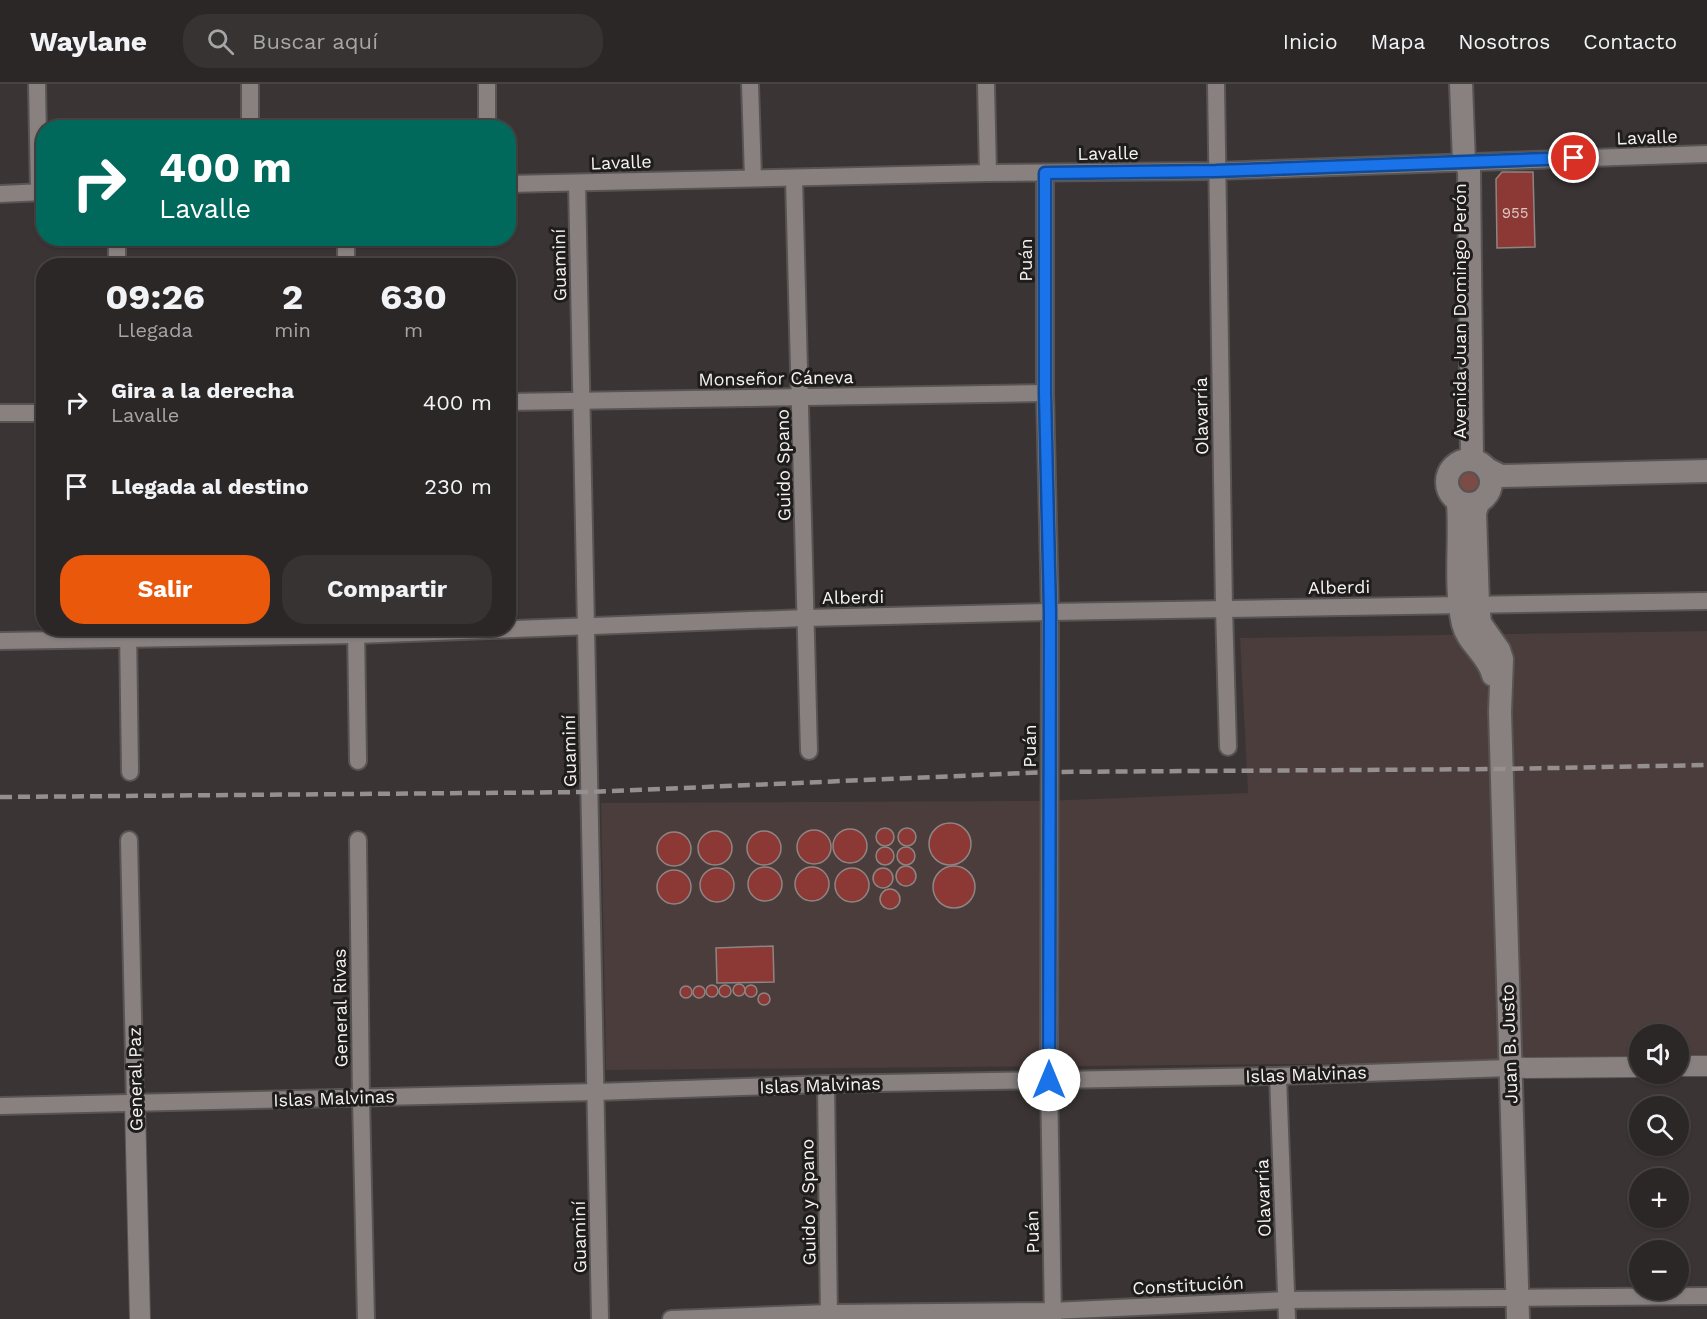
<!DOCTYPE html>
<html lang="es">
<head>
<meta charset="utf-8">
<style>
  :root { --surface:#2c2727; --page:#383333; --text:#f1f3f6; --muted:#a6a5a7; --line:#484444; --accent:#ea580c }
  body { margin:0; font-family:"Work Sans",sans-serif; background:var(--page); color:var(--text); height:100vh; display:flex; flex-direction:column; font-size:22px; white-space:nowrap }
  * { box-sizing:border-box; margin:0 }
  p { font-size:20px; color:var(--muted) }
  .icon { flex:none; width:33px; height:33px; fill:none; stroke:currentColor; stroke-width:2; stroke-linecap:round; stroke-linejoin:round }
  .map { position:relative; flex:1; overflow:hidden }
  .drawer { position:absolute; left:36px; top:174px; width:480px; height:378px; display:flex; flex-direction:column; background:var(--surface); border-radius:24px; box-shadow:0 2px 4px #0004,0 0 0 2px var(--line) }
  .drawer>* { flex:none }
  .guide { position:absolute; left:36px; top:36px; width:480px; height:126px; border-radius:24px; box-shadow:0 2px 4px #0004,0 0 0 2px var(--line); background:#00695c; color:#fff; overflow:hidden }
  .fabs { position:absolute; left:1629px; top:940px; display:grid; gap:12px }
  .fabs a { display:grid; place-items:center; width:60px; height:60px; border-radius:50%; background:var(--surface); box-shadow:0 2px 4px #0004,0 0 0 2px var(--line); font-size:30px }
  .pin { position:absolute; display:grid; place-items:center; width:51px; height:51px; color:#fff; margin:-26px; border:3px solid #fff; border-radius:50%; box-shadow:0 2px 6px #0007 }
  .me { position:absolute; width:66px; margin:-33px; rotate:0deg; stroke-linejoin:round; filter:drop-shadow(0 0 4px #0008) }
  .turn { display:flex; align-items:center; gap:21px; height:126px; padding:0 24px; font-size:27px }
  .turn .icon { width:78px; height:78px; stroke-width:2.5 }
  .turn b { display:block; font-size:42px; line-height:51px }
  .eta { display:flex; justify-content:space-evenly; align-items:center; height:102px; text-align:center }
  .eta b { font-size:36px; font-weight:700; line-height:42px }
  .primary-button { display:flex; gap:12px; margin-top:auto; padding:12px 24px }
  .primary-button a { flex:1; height:69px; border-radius:24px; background:var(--accent); color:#fff; font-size:24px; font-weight:700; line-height:69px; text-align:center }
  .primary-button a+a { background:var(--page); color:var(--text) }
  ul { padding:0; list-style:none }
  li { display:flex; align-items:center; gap:18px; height:84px; padding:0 24px }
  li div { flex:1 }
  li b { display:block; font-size:22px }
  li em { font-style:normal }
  header { display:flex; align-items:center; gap:36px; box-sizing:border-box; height:84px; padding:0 30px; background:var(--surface); border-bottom:2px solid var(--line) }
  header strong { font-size:28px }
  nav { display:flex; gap:33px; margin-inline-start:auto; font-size:21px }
  .search { width:420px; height:54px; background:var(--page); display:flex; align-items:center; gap:15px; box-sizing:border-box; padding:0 21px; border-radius:24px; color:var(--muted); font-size:22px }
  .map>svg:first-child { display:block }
  .built { fill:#4a3d3b }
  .green { fill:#7d4b46 }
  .building { fill:#8c3935; stroke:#8d8584; stroke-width:1.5 }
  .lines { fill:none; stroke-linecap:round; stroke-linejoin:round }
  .minor-casing { stroke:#585453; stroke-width:20 }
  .tertiary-casing { stroke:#585453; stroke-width:22 }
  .secondary-casing { stroke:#585453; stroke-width:26 }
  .minor { stroke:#888180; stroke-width:16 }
  .tertiary { stroke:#888180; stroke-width:20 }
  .secondary { stroke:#888180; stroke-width:22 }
  .rail { stroke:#95908f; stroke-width:4.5; stroke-dasharray:12 6; stroke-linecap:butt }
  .route-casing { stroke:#114b97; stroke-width:15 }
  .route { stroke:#1a73e8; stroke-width:10 }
  .labels { text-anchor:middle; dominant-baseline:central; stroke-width:6; stroke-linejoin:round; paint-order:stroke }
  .number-label { font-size:15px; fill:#dcc4c2 }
  .street-label { font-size:18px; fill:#f6f2f1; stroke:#1f1d1c }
</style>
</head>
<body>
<header>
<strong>Waylane</strong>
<div class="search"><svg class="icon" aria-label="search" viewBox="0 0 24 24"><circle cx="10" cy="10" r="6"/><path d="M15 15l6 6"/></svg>Buscar aquí</div>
<nav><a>Inicio</a><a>Mapa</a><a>Nosotros</a><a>Contacto</a></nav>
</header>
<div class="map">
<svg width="1707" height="1235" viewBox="0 0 1707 1235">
  <rect width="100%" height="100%" fill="#3a3434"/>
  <polygon class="built" points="1707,547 1707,977 1679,977 1678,951 1640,951 1639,977 606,986 601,719 1043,717 1248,709 1240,554"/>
  <circle class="green" cx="1469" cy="396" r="11"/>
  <g class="building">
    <polygon points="1502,88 1533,88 1535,163 1497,164 1496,95"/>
    <circle cx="950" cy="760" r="21"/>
    <circle cx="907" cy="753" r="9"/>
    <circle cx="885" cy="753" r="9"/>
    <circle cx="850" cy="762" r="17"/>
    <circle cx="814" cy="763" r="17"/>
    <circle cx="764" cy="764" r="17"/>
    <circle cx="715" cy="764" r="17"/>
    <circle cx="674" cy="765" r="17"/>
    <circle cx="885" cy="772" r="9"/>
    <circle cx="906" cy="772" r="9"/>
    <circle cx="906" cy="792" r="10"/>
    <circle cx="954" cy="803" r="21"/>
    <circle cx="765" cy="800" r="17"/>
    <circle cx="812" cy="800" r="17"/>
    <circle cx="717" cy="801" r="17"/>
    <circle cx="852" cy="801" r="17"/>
    <circle cx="883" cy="794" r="10"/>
    <circle cx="674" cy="803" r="17"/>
    <circle cx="890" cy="815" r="10"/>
    <polygon points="773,862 774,898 717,899 716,864"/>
    <circle cx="739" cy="906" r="6"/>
    <circle cx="751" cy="907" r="6"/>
    <circle cx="725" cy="907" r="6"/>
    <circle cx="712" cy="907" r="6"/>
    <circle cx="686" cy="908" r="6"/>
    <circle cx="699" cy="908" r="6"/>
    <circle cx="764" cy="915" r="6"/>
  </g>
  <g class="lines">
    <defs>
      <g id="minor">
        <polyline points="37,0 39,108"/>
        <polyline points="487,0 487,44"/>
        <polyline points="750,0 753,94"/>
        <polyline points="986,0 988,89"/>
        <polyline points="1216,0 1224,524 1228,663"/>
        <polyline points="250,44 250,0"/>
        <polyline points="1045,89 1045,309 1050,528 1049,996 1053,1235"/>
        <polyline points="794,94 809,667"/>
        <polyline points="577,99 600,1235"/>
        <polyline points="508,100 988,89 1216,87 1707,70"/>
        <polyline points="0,110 44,108"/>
        <polyline points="117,154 117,182"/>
        <polyline points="346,154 346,182"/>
        <polyline points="508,318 1045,309"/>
        <polyline points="0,329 44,329"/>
        <polyline points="356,544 358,677"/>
        <polyline points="128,545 130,688"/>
        <polyline points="0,557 356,551 806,534 1050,528 1707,517"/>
        <polyline points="129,756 135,1020"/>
        <polyline points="358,756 361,1014 366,1235"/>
        <polyline points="1278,992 1287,1235"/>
        <polyline points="826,1000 829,1235"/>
        <polyline points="0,1022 596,1008 826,1000 1278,992 1509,984"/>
        <polyline points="671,1235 829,1229 1052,1227 1287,1216 1707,1212"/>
      </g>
      <g id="tertiary">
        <polyline points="1678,982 1707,982"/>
        <polyline points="1509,984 1640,983"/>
        <polyline points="135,1020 140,1235"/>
      </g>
      <g id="secondary">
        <polyline points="1461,0 1464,78 1469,85 1472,376"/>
        <circle cx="1469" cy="398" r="22"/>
        <polyline points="1487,385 1501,392 1707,387"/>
        <path d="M1458,419C1461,458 1454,501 1463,540C1468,560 1488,570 1493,591"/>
        <polyline points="1478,419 1475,429 1478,520 1480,539 1499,566 1502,575 1500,628 1518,1235"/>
      </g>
    </defs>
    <use href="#minor" class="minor-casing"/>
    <use href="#tertiary" class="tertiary-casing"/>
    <use href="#secondary" class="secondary-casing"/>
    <use href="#minor" class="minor"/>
    <use href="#tertiary" class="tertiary"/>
    <use href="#secondary" class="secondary"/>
    <polyline class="rail" points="0,713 590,708 1049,688 1502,685 1707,681"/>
  </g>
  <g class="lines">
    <defs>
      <polyline id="route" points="1049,996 1050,528 1045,309 1045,89 1216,87 1574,74"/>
    </defs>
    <use href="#route" class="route-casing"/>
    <use href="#route" class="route"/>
  </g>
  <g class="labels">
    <g class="number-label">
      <text x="1515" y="129">955</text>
    </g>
    <g class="street-label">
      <text transform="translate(1647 53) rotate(-2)">Lavalle</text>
      <text transform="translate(1108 69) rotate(-1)">Lavalle</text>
      <text transform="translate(621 78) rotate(-2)">Lavalle</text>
      <text transform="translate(1025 176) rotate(-90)">Puán</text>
      <text transform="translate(559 181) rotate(-91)">Guaminí</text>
      <text transform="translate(1459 227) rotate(-90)">Avenida Juan Domingo Perón</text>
      <text transform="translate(776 294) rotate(-1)">Monseñor Cáneva</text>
      <text transform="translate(1201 332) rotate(-91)">Olavarría</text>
      <text transform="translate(783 381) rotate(-91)">Guido Spano</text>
      <text transform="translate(1339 503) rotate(-1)">Alberdi</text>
      <text transform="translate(853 513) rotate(-1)">Alberdi</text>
      <text transform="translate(1029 662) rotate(-90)">Puán</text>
      <text transform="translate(569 667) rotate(-91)">Guaminí</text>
      <text transform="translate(340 924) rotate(-91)">General Rivas</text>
      <text transform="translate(1509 960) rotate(-92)">Juan B. Justo</text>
      <text transform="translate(1306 990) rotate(-2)">Islas Malvinas</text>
      <text transform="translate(135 995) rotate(-91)">General Paz</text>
      <text transform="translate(820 1001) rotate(-2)">Islas Malvinas</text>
      <text transform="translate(334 1014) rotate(-2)">Islas Malvinas</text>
      <text transform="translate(1263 1114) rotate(-92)">Olavarría</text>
      <text transform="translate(808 1118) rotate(-91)">Guido y Spano</text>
      <text transform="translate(1032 1148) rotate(-91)">Puán</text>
      <text transform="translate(579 1153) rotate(-91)">Guaminí</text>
      <text transform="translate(1188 1201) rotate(-3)">Constitución</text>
    </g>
  </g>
</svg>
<div class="fabs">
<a><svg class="icon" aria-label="sound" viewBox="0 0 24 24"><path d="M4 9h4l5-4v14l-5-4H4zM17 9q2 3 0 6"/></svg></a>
<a><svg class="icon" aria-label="search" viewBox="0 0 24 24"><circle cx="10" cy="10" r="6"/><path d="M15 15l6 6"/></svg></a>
<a>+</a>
<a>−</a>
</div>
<div class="pin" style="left:1574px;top:74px;background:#d93025"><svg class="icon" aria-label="arrive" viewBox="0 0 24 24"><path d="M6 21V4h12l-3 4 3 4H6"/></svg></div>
<svg class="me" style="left:1049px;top:996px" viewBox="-20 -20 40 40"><circle r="19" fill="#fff"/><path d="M0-13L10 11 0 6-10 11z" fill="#1a73e8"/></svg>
<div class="guide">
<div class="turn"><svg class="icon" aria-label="right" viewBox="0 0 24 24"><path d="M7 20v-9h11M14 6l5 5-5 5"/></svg><div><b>400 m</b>Lavalle</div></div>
</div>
<section class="drawer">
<div class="eta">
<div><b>09:26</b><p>Llegada</p></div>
<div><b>2</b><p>min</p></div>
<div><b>630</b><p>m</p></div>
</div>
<ul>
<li><svg class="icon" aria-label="right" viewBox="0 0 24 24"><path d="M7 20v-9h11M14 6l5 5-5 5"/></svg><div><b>Gira a la derecha</b><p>Lavalle</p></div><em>400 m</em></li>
<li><svg class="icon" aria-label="arrive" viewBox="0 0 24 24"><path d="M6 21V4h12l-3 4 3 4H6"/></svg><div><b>Llegada al destino</b></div><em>230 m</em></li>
</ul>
<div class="primary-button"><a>Salir</a><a>Compartir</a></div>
</section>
</div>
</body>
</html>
